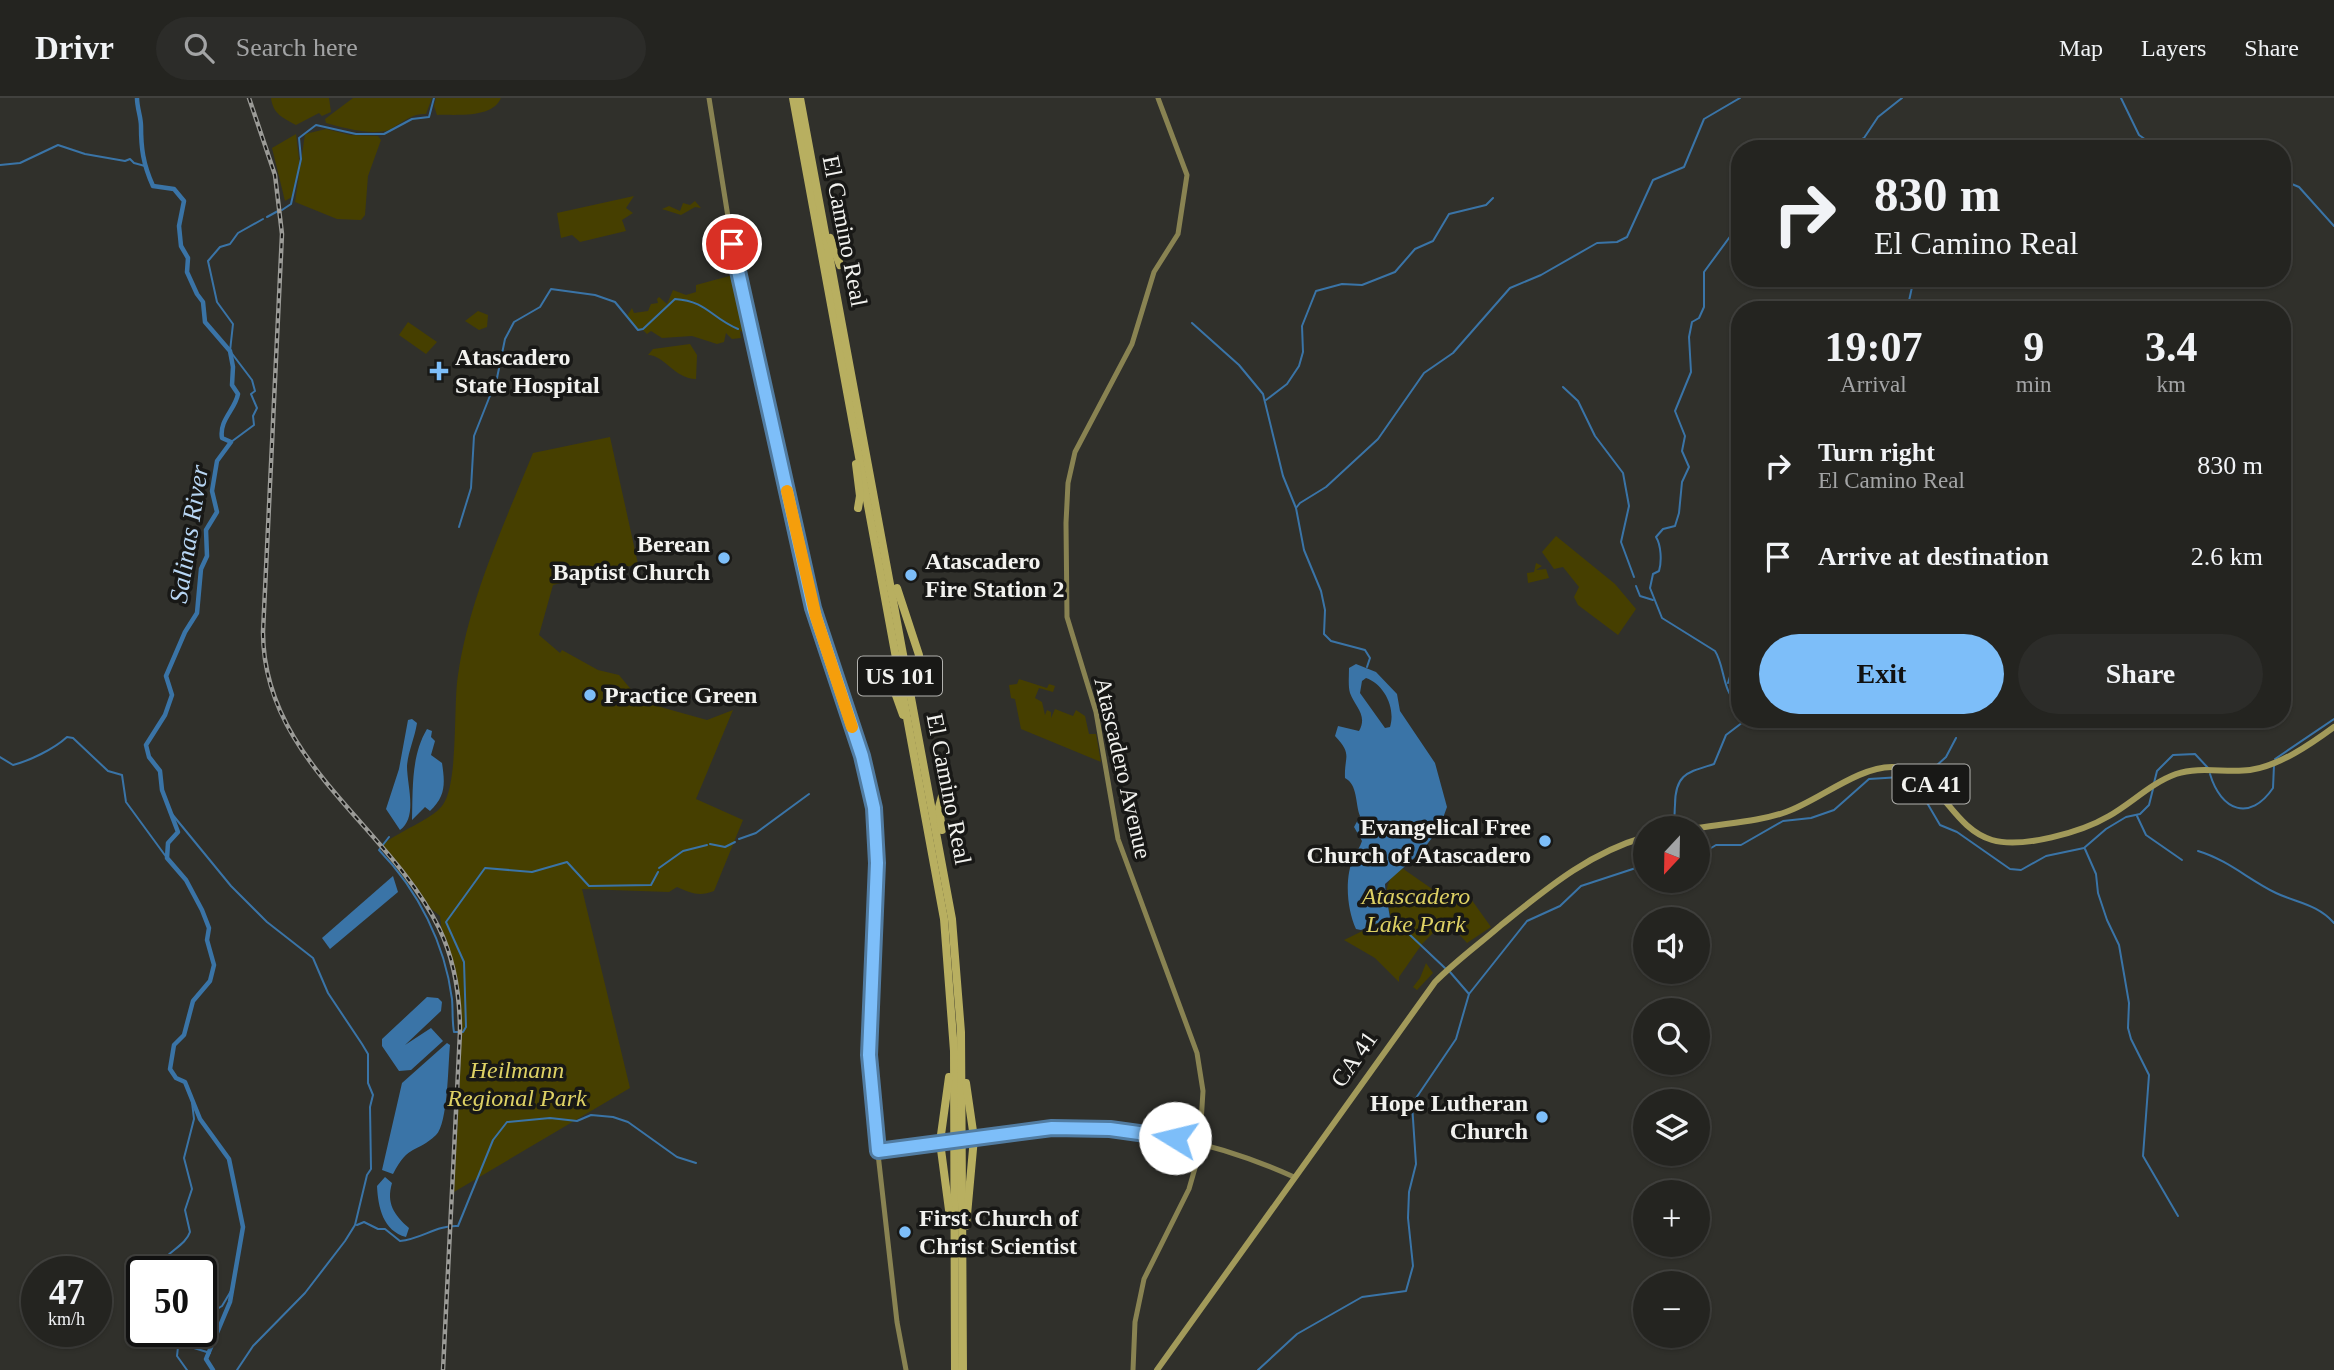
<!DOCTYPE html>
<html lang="en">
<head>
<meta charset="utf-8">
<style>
  :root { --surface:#242420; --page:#2c2c29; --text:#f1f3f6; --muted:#a3a4a5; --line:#41413e; --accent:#7dbef9 }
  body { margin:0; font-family:"Times New Roman",serif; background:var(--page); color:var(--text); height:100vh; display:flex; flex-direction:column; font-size:26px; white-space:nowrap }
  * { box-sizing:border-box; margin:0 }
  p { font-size:23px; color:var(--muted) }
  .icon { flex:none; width:38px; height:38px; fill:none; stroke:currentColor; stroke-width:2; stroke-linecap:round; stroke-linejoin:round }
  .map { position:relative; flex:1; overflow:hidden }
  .drawer { position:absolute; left:1731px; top:203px; width:560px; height:427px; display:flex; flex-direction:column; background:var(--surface); border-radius:28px; box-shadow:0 2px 5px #0004,0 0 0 2px var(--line) }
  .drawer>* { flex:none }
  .guide { position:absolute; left:1731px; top:42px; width:560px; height:147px; border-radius:28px; box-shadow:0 2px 5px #0004,0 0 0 2px var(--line); background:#242420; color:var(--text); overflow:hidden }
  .needle { width:46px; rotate:202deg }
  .buttons { position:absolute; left:1633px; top:718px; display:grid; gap:14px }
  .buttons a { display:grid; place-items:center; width:77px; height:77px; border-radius:50%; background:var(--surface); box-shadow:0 2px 5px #0004,0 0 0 2px var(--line); font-size:35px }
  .speed { position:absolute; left:21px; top:1158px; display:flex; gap:14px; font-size:35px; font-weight:700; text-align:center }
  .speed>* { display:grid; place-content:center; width:91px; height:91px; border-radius:50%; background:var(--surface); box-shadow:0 2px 5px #0004,0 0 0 2px var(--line); line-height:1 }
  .speed small { font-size:18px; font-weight:400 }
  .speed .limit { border:4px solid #111; border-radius:10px; background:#fff; color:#111 }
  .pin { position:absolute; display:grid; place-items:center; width:60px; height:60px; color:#fff; margin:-30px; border:4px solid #fff; border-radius:50%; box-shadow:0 2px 7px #0007 }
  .me { position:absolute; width:77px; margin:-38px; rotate:279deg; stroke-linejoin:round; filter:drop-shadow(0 0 5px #0008) }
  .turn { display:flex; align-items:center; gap:24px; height:147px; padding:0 28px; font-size:32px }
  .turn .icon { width:91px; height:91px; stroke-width:2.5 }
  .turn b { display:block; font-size:49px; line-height:60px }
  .eta { display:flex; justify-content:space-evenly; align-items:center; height:119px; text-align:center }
  .eta b { font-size:42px; font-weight:700; line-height:49px }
  .action { display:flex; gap:14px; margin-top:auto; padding:14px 28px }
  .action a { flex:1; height:80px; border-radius:42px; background:var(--accent); color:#111; font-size:28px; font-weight:700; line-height:80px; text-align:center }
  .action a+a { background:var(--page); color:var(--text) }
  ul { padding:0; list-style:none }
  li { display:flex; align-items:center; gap:21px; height:91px; padding:0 28px }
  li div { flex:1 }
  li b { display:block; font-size:26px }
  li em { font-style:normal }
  header { display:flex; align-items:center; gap:42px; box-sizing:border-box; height:98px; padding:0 35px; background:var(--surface); border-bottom:2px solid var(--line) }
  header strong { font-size:33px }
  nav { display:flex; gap:38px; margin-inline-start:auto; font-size:24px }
  .search { width:490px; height:63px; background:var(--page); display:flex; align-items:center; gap:18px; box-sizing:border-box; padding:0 24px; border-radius:38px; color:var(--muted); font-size:26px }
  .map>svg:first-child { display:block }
  .green { fill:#463f00 }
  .water { fill:#3a74a7; fill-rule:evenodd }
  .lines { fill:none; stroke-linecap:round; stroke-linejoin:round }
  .stream { stroke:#3a74a7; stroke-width:2 }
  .river { stroke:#3a74a7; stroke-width:4.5 }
  .secondary { stroke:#898352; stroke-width:5 }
  .primary { stroke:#a29a5a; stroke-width:6 }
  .highway { stroke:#b8af60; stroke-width:8 }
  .rail-casing { stroke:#9b9b97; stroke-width:4.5 }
  .rail { stroke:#181816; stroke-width:2; stroke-dasharray:5; stroke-linecap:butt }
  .secondary-bridge { stroke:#898352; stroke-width:5 }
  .route-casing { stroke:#517ca2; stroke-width:18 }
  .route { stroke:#7dbef9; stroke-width:12 }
  .slow { stroke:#f59e0b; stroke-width:12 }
  .poi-dot { fill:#7dbef9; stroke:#181816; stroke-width:2.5 }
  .labels { text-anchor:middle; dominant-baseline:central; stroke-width:7; stroke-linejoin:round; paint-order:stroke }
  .shield { fill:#181816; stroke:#b1b1ae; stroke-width:2 }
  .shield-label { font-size:23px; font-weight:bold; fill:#f2f2ef }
  .street-label { font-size:24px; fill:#f2f2ef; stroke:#181816 }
  .poi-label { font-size:24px; font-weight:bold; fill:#f2f2ef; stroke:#181816; text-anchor:start }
  .park-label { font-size:24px; font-style:italic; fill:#ded164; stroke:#181816 }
  .water-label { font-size:26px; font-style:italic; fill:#b8d6f4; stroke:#181816 }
</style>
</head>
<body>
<header>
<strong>Drivr</strong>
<div class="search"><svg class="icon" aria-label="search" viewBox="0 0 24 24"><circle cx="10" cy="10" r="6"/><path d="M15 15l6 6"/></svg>Search here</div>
<nav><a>Map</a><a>Layers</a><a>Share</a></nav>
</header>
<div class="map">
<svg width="2334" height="1272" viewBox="0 0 2334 1272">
  <rect width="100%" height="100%" fill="#30302b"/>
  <g class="green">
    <path d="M271,0H329L331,14L322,18L319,15L296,27C283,20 273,16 271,0Z"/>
    <path d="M353,0H432L426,16C410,16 403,24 391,31C374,39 341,29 326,25L325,21Z"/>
    <path d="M436,0H501C492,21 456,16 437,17L434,8Z"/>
    <polygon points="326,31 350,37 378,38 381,42 368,78 365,117 361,122 337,121 295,104 305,36"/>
    <polygon points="296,36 300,69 292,99 285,103 272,50"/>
    <polygon points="634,98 626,110 633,115 622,122 626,133 580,144 572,137 561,140 557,115"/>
    <polygon points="695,103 701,110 695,109 681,117 662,111 669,108 680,113 683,105 690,107"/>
    <polygon points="733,177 746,235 740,233 741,240 732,241 726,235 724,244 717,246 692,238 662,240 651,233 647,236 643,232 638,232 627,218 632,210 634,215 648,213 651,206 658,205 657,201 659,199 667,206 673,192 686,197 696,194 696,187"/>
    <polygon points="478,213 488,217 487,229 479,232 465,223"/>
    <polygon points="408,224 437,244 426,256 399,237"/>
    <path d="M690,246L697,257L696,281C675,281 664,257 648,257L653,251Z"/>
    <path d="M610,339L638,466L553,487L539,537L560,555L562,552L598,572L619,577L639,601L664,610L707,622L733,612L696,701L743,722L714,793C699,799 691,795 677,789L669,794L582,791L630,990L454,1094C456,1032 464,968 459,906C457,875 442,848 440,818L423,804L380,749C396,734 431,722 442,708C459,687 453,606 458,577C469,501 504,426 533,355Z"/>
    <polygon points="1556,438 1615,486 1636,511 1618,537 1578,507 1574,499 1579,489 1563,469 1554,471 1542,454"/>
    <polygon points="1536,465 1542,468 1536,472 1546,471 1549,480 1528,485 1527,475 1534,474"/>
    <polygon points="1019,581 1047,590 1049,586 1055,588 1053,594 1039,590 1035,600 1042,604 1045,617 1047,612 1051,614 1051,620 1055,611 1073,618 1076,612 1085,618 1089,636 1096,636 1101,664 1021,631 1015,601 1011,600 1009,587 1017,586"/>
    <path d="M1402,770L1445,800L1443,804L1446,808L1466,794L1491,829L1467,845L1446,822L1422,846L1399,879V884L1375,860L1344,842L1391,819C1386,799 1381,784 1402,770Z"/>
    <polygon points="1426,865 1433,875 1417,892 1413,889 1420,880"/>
  </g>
  <g class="water">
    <path d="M1356,566L1376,574L1397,596L1400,613L1435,665L1447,709L1439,731L1421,754L1385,786L1386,801L1381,803L1388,808L1390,820L1361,832L1356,831C1347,811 1344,780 1354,758C1357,753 1360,749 1362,743L1354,729L1360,718C1355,705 1358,687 1345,680C1344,658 1353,657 1335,638L1338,628L1359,633C1368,617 1355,609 1350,595C1348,588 1349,578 1349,570ZM1366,580C1384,586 1396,610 1390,629L1385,630L1360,595L1362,583Z"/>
    <path d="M412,621L417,625C415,639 408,654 407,668C407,688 418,719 400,732L386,711L399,671L408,622Z"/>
    <path d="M427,631L432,633L431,639L435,643L431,657L442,665C445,685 446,698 430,713L425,709L412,722C413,690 411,658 427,631Z"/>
    <polygon points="393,778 398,794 330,851 322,840"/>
    <polygon points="427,899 438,900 442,904 441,913 405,947 431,930 443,943 411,972 399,973 382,948 382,941"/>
    <path d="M447,945L450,947C448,966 448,1026 436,1037C416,1056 409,1045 393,1076L382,1072L402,985Z"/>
    <path d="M385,1079L392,1085C386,1105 394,1117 409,1130L406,1139C383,1133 378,1109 377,1088Z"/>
  </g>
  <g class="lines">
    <g class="stream">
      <polyline points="2121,0 2139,37 2159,51"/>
      <polyline points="1844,51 1864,40 1878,19 1902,0"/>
      <polyline points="0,67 20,65 58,47 85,56 125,63 130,61 134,65 145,68"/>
      <polyline points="2282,82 2299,89 2334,128"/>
      <polyline points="282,112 291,106 301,61 299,40 316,27 356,36 384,36 412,21 429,19 434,0"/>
      <polyline points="267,119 278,113"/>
      <polyline points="1907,212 1914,180"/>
      <polyline points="1192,225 1239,267 1263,296 1283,378 1296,410 1304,452 1321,493 1325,512 1324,536 1331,543 1365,552 1370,560 1367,569"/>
      <polyline points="1563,289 1578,303 1595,338 1623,375 1629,408 1621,444 1634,479"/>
      <polyline points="1266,302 1287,286 1299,268 1303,254 1302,228 1316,193 1342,186 1362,187 1395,174 1415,151 1433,143 1449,116 1486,107 1493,100"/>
      <polyline points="231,344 254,327 253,318 257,310 251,296 255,293 252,282 230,253 233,226 217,204 208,163 220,149 230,146 238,135 263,121"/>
      <polyline points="1296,410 1300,405 1326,389 1378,341 1424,275 1453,255 1510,190 1541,177 1597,145 1617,144 1627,139 1653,82 1684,69 1704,21 1740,0"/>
      <path d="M459,429L471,390L474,338L497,280L505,241L514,224L540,209L551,191L595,197L615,204L638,232L643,231L675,201C707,203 711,220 738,231"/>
      <polyline points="1636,488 1640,498 1653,502"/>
      <polyline points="1728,585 1740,545"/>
      <path d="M1739,607C1722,595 1725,568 1715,553L1662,520L1650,490L1653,476L1659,473C1662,463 1661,447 1656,439L1663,431L1675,428L1679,415L1682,384L1689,369L1682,353L1685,338L1675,313L1691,274L1689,239L1692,224L1699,220L1704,209V174L1740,125"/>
      <path d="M0,659L13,667C29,663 54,651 67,639L73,640L108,673L122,677L126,704L167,760"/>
      <polyline points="2275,661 2334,621"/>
      <path d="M2210,676C2221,713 2250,724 2273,690L2274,667"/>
      <polyline points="1925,678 1946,659 1956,640"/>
      <polyline points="2154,685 2157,673 2173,657 2195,656 2209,671"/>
      <polyline points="172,716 231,788 267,824 313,860 328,895 362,946 368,956 368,985 373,997 370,1009 371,1071 367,1077 355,1127 345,1143 305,1195 253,1248 237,1272"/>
      <polyline points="2137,718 2146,737 2182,762"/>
      <path d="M1671,730C1676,721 1674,717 1675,707C1675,675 1689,674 1714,666L1726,637L1747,621"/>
      <path d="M389,739L379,752C418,792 445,846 452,901C453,912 452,923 454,934H463L466,929L464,864L446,824L485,770L532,774L567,764L589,788L651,787L658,774"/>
      <polyline points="739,741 756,735 809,696"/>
      <polyline points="710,746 725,749 735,744"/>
      <polyline points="2085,751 2096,776 2098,795 2107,822 2119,847 2129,905 2128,930 2131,941 2149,977 2143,1058 2178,1118"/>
      <path d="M2198,753C2228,762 2249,782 2276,795C2297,805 2317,806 2334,825"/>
      <polyline points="1698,758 1716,747 1741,747 1783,723 1811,720 1834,712 1869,681 1901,679 1916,686 1940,727 1957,734 2010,771 2021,772 2046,758 2084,750 2106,731 2126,719 2140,716 2149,707 2153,691"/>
      <polyline points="659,770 683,753 707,747"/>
      <polyline points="1391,819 1446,871"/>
      <polyline points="1450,874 1469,896"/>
      <path d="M357,1127L364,1124L378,1131H385L400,1143C422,1141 436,1127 458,1128L493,1042L507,1024L550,1020L577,1023L591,1017L613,1019L628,1024L677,1059L696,1065"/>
      <path d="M155,1174C164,1154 185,1149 190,1134L185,1112L192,1091L184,1060L194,1021L191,996"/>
      <polyline points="201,1221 222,1208 234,1188"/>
      <polyline points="170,1234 178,1249 177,1258 187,1272"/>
      <polyline points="190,1234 187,1242 194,1250 210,1255"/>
      <polyline points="1258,1272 1297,1236 1362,1199 1406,1193 1413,1168 1408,1120 1409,1094 1416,1066 1412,1006 1456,941 1469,896 1527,823 1560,808 1581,788 1645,767"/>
    </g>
    <path class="river" d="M137,0C137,10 141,19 141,28C141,50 143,66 153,88L174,91L184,103L179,128L181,148L188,160L187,174L197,196L203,204L205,224L230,253L233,269L232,287L238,296C235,312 219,322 222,340L231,344L217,363L212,393L217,414L206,432L207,458L201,471L197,515L185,534L166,578L172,597L165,617L146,647L149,659L160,673L162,692L178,734L168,745L167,760L186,782L202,812L209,830L207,842L214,867L210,883L193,903L184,937L174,947L170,971L176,980L185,984L200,1021L229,1061L243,1129L230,1204L206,1261L213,1272"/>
    <g class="secondary">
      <polyline points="709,0 733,150"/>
      <polyline points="733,149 813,510 865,670 874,710 877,758 869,976 897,1224 906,1272"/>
      <polyline points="735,167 776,352"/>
      <path d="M972,1040C999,1037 1026,1031 1053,1030C1135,1026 1219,1045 1294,1079"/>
      <polyline points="878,1053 940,1044"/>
      <polyline points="1133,1272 1135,1224 1144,1181 1189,1091 1199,1056 1203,993 1197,955 1118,741 1096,614 1067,519 1066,425 1068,385 1075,354 1132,246 1154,174 1178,136 1187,77 1158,0"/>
    </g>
    <g class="primary">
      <path d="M1698,730C1726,725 1758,724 1786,714C1818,703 1859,668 1893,669C1940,672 1949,729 1992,742C2022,751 2082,734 2109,718C2132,705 2151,685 2176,676C2200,668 2225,675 2250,672C2279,668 2311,646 2334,629"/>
      <path d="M1157,1272L1435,884C1456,863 1478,847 1500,828C1545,792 1588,755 1645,739"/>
    </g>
    <g class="highway">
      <polyline points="793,0 944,821 954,953 955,1272"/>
      <polyline points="800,0 952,821 961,934 963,1272"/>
      <polyline points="830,140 840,167"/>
      <polyline points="856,366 860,398 858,410"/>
      <polyline points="897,490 919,557"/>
      <polyline points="884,564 903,617"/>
      <polyline points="942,698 939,709 942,732"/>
      <polyline points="949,979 940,1044 949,1112"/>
      <polyline points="966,985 974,1040 966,1128"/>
    </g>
    <defs>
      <path id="rail" d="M249,0L275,77L282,136L263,534C263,662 388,727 439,830C455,863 460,898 460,934L443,1272"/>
    </defs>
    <use href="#rail" class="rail-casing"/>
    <use href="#rail" class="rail"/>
    <polyline class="secondary-bridge" points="947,1043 968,1040"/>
  </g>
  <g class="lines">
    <defs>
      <polyline id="route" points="732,146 813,510 862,658 874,710 877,765 869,957 878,1053 1052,1030 1110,1031 1175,1040"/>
    </defs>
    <use href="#route" class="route-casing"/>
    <use href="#route" class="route"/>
    <polyline class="slow" points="787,393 816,519 852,629"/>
  </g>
  <g class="poi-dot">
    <path d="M435.5 262.5h7v7h7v7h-7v7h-7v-7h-7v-7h7z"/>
    <circle cx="724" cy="460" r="7"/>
    <circle cx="911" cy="477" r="7"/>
    <circle cx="590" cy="597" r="7"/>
    <circle cx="1545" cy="743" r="7"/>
    <circle cx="1542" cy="1019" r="7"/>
    <circle cx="905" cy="1134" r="7"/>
  </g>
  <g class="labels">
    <g class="shield">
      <rect x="858" y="558.5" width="84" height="39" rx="5"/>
      <rect x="1892.5" y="666.5" width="77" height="39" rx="5"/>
    </g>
    <g class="shield-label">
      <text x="900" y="578">US 101</text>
      <text x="1931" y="686">CA 41</text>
    </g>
    <g class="street-label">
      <text transform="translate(845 133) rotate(79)">El Camino Real</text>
      <text transform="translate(1123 670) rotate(77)">Atascadero Avenue</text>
      <text transform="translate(949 691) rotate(79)">El Camino Real</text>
      <text transform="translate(1354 961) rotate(-55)">CA 41</text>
    </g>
    <g class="poi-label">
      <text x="455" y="259">Atascadero<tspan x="455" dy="28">State Hospital</tspan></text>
      <text x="710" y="446" text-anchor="end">Berean<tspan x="710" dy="28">Baptist Church</tspan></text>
      <text x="925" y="463">Atascadero<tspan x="925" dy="28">Fire Station 2</tspan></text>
      <text x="604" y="597">Practice Green</text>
      <text x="1531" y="729" text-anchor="end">Evangelical Free<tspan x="1531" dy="28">Church of Atascadero</tspan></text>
      <text x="1528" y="1005" text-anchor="end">Hope Lutheran<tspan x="1528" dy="28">Church</tspan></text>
      <text x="919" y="1120">First Church of<tspan x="919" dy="28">Christ Scientist</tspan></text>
    </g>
    <g class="park-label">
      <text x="1416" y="798">Atascadero<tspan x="1416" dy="28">Lake Park</tspan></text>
      <text x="517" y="972">Heilmann<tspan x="517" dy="28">Regional Park</tspan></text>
    </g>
    <g class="water-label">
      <text transform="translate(189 436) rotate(-81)">Salinas River</text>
    </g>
  </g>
</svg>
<div class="buttons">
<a><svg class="needle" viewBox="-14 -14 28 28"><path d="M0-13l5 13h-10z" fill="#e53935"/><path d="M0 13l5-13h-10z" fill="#a3a4a5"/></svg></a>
<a><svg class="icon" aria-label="sound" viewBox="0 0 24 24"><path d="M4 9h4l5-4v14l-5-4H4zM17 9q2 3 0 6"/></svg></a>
<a><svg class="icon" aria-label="search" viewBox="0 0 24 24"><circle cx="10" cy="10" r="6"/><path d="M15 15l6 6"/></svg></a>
<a><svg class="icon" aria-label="layers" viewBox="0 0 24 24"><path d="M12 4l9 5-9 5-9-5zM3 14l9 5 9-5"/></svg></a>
<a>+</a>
<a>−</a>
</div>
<div class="speed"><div>47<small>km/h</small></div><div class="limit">50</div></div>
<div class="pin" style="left:732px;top:146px;background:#d93025"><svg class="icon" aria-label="arrive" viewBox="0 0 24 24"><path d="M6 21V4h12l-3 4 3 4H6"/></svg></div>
<svg class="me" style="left:1175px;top:1040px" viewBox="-20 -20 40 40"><circle r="19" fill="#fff"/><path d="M0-13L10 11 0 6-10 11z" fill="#7dbef9"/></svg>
<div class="guide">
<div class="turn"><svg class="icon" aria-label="right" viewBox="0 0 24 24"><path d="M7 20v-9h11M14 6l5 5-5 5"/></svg><div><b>830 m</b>El Camino Real</div></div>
</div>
<section class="drawer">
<div class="eta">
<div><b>19:07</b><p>Arrival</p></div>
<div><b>9</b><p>min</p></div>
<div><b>3.4</b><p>km</p></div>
</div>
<ul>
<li><svg class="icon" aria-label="right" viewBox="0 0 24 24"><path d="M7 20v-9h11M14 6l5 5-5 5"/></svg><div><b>Turn right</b><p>El Camino Real</p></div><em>830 m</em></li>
<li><svg class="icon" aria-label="arrive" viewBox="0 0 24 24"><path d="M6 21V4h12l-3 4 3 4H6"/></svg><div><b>Arrive at destination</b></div><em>2.6 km</em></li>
</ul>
<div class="action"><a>Exit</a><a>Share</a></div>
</section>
</div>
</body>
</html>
